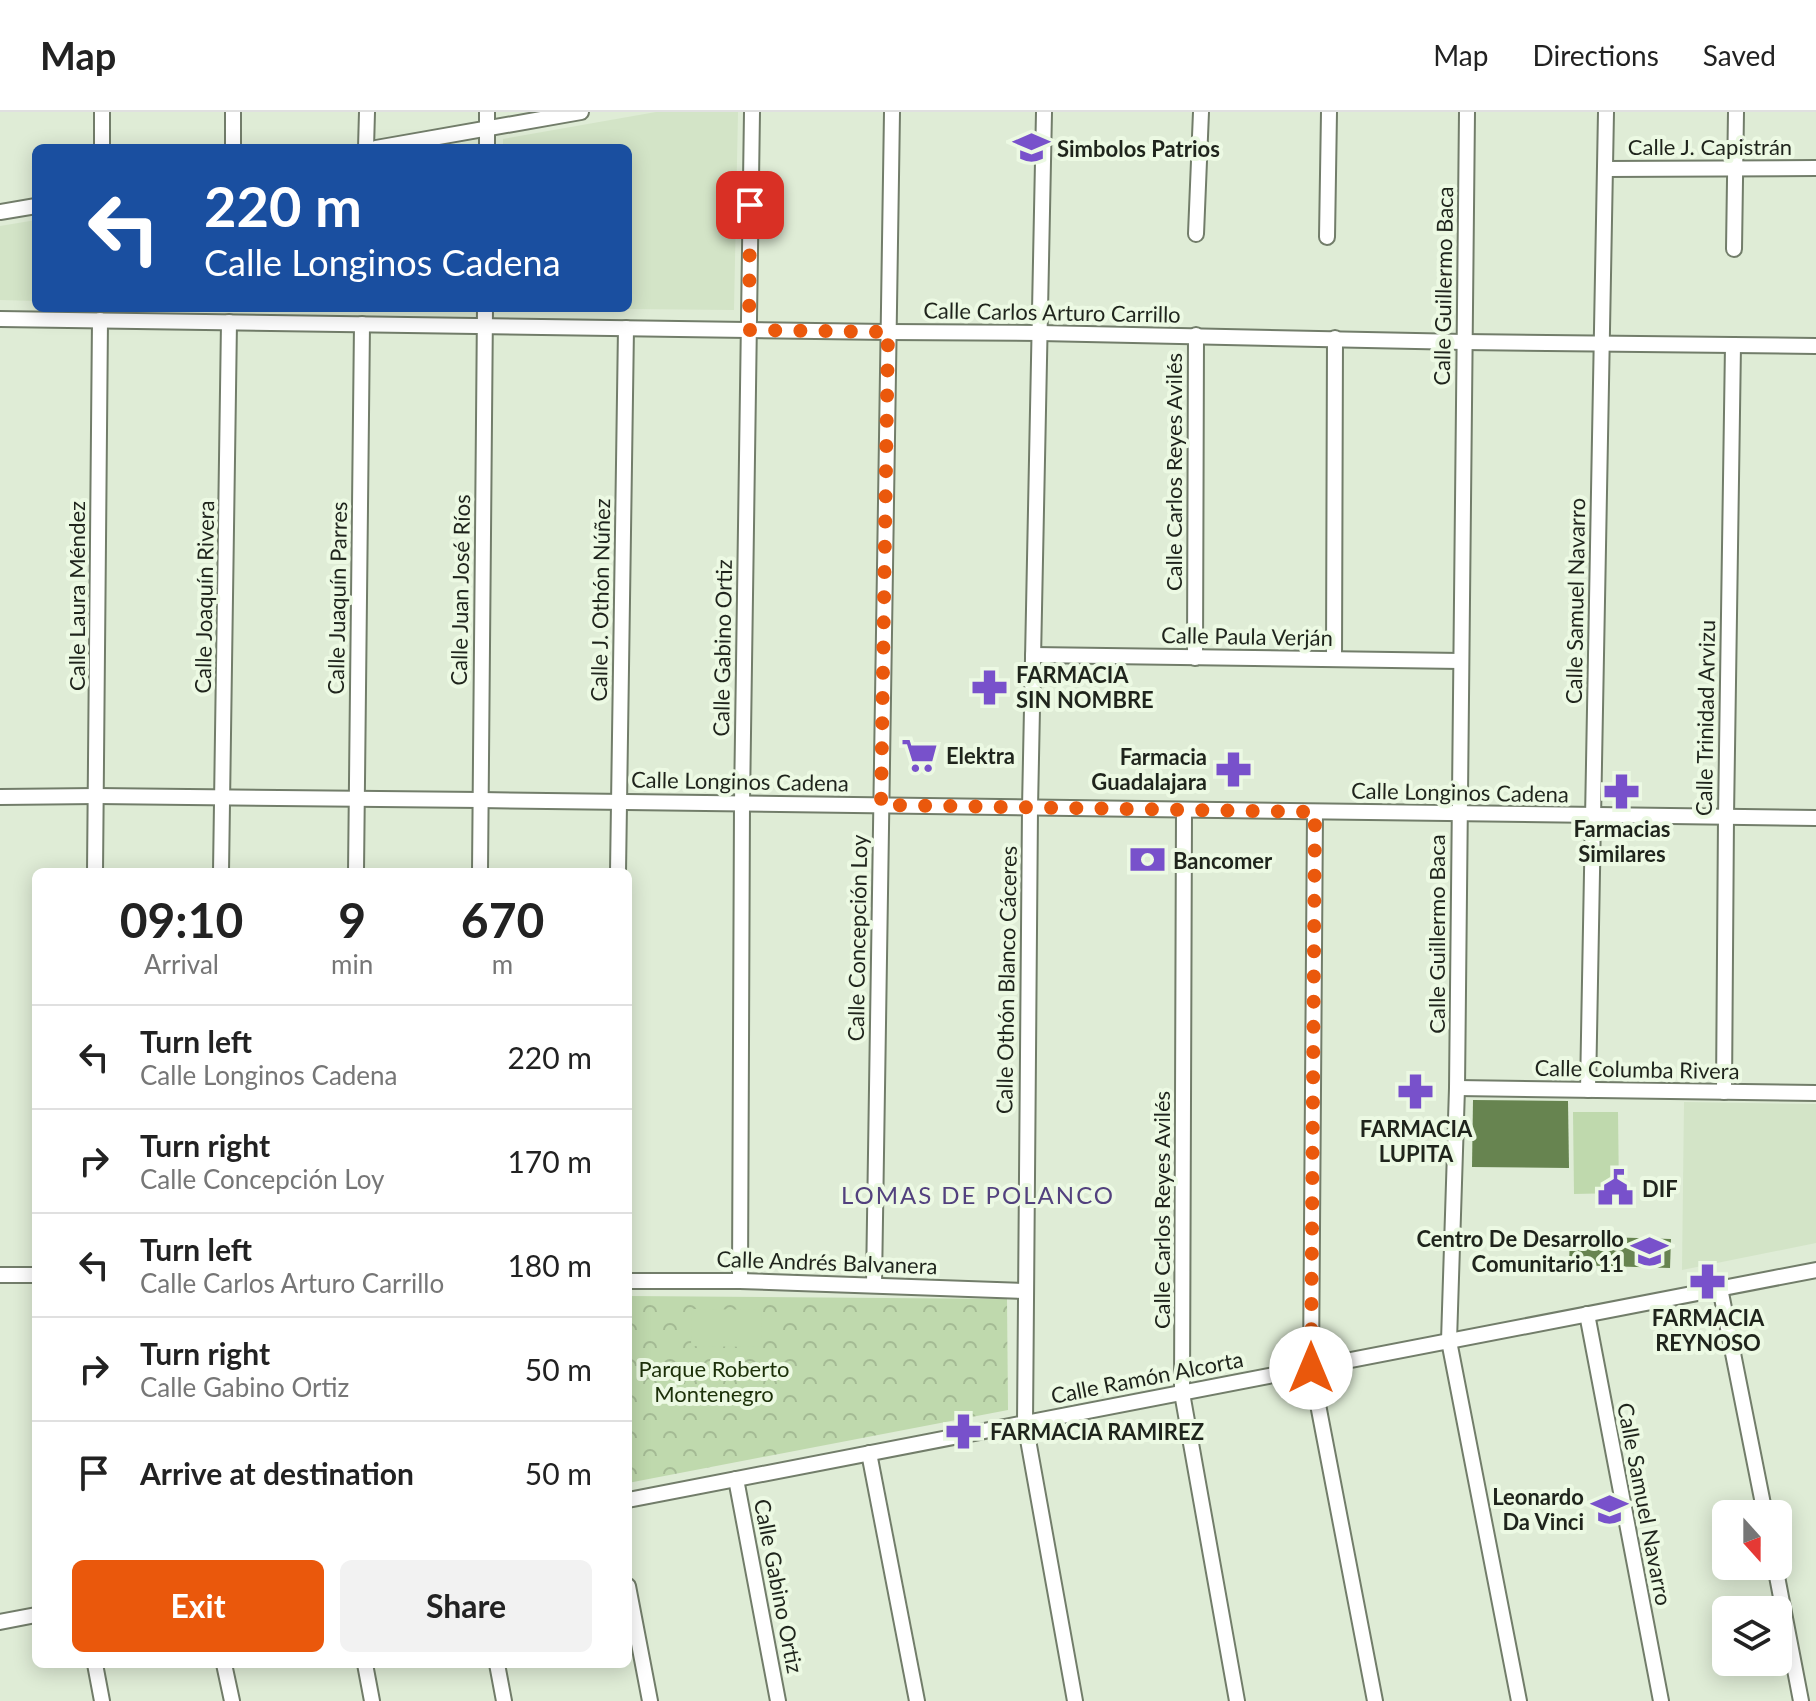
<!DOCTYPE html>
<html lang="en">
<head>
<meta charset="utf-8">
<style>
  :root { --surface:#fff; --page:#f2f2f2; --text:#222; --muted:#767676; --line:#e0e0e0; --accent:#ea580c }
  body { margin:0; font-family:Lato,sans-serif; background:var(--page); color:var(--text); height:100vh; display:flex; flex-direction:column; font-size:30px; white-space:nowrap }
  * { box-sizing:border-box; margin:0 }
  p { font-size:26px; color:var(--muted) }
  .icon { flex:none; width:44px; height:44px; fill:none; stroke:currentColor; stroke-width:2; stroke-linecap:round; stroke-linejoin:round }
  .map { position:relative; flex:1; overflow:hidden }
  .panel { position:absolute; left:32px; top:756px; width:600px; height:800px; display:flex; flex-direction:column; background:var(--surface); border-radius:12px; box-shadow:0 4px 20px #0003 }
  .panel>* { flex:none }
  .hud { position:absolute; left:32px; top:32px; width:600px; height:168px; border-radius:12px; box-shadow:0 4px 20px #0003; background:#1a4fa0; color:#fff; overflow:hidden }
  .needle { width:52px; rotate:159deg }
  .buttons { position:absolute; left:1712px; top:1388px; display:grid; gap:16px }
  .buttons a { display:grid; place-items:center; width:80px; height:80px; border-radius:12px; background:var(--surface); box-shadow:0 4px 20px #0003; font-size:40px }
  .pin { position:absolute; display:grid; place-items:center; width:68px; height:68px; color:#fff; margin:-34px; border-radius:16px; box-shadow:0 4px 12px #0006 }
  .me { position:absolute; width:88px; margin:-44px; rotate:0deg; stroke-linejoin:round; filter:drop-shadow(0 0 6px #0008) }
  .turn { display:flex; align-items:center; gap:28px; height:168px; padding:0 40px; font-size:36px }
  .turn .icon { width:104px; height:104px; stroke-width:2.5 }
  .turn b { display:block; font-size:56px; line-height:68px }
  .eta { display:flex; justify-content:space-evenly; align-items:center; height:136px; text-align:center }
  .eta b { font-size:48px; font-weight:700; line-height:56px }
  .primary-button { display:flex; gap:16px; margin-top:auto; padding:16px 40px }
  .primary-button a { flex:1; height:92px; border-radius:12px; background:var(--accent); color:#fff; font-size:32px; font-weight:700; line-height:92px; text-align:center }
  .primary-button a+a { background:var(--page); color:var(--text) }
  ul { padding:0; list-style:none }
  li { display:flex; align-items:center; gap:24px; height:104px; padding:0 40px; border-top:2px solid var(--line) }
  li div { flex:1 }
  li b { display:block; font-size:30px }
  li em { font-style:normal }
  header { display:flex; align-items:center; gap:48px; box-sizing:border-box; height:112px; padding:0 40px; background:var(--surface); border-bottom:2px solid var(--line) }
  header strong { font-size:38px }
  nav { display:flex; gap:44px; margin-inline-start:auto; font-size:28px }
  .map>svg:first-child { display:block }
  .built { fill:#d3e4c7 }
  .park { fill:url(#park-crowns) }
  .pitch { fill:#bfd9ad }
  .building { fill:#678450 }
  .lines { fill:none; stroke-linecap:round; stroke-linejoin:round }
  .street-casing { stroke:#727d6a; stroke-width:18 }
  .street { stroke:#fff; stroke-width:14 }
  .route { stroke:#ea580c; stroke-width:14; stroke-dasharray:0 25.2 }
  .labels { text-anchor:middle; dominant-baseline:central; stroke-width:8; stroke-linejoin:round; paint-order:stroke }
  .street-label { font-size:22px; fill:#1f241c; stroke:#ecf9e3 }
  .poi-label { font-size:22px; font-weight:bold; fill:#1f241c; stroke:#ecf9e3; text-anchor:start }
  .park-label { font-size:22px; fill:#1c3009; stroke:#ecf9e3 }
  .neighbourhood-label { font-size:24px; letter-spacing:2px; fill:#52417e; stroke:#ecf9e3 }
</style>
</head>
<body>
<header>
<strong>Map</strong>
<nav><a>Map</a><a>Directions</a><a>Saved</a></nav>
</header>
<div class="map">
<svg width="1816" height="1589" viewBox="0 0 1816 1589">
  <defs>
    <pattern id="park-crowns" width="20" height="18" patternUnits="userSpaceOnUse" patternTransform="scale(2)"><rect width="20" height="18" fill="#bfd9ad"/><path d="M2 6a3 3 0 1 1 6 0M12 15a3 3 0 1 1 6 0" fill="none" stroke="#a4ba94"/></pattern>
  </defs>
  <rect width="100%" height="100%" fill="#dfecd6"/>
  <g class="built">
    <polygon points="656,0 738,0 734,198 525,196 628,196 628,36 503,36 503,27"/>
    <polygon points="36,108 36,189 0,188 0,114"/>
    <polygon points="1684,990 1816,992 1816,1131 1682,1158"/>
  </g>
  <polygon class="park" points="628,1184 1007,1187 1008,1298 628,1371"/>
  <g class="pitch">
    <polygon points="1573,1000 1618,1000 1619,1081 1574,1082"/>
    <polygon points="692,1197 762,1198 761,1235 691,1234"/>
  </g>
  <g class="building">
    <polygon points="1473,988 1568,989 1569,1056 1472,1055"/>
    <polygon points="1570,1124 1671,1127 1670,1156 1569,1153"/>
  </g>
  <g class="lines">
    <defs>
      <g id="street">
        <polyline points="1044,0 1030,696 1025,1311 1075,1589"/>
        <polyline points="1467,0 1457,976 1449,1229 1519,1589"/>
        <polyline points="102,36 102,0"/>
        <polyline points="233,36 233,0"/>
        <polyline points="366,36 367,0"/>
        <polyline points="376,36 581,0"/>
        <polyline points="487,36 487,0"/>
        <polyline points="1605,57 1816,56"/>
        <polyline points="0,100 36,94"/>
        <polyline points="1196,122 1201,0"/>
        <polyline points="1327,125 1329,0"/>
        <polyline points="1734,137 1736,0"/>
        <polyline points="0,207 888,220 1040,221 1464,230 1816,234"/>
        <polyline points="1033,543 1461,549"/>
        <polyline points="1195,546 1196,223"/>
        <polyline points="1334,547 1335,226"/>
        <polyline points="0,685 97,684 480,688 1816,706"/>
        <polyline points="1184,698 1182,1281 1237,1589"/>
        <polyline points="1315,700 1311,1256 1375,1589"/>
        <polyline points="95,760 100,208"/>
        <polyline points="221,760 229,210"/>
        <polyline points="356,760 362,212"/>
        <polyline points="480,760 485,196"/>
        <polyline points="618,760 626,216"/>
        <polyline points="1457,976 1816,981"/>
        <polyline points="1588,978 1606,0"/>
        <polyline points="1724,980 1726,705 1733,233"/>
        <polyline points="0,1163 36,1163"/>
        <polyline points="628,1169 740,1169 1026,1179"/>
        <polyline points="740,1169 742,691 752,0"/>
        <polyline points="874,1172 892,0"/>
        <polyline points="1720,1176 1765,1402"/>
        <polyline points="1587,1202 1661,1589"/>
        <polyline points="869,1341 917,1589"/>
        <polyline points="736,1367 778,1589"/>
        <polyline points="628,1388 1816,1158"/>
        <polyline points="1775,1454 1801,1589"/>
        <polyline points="628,1474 650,1589"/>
        <polyline points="0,1510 36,1503"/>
        <polyline points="95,1552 102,1589"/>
        <polyline points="224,1552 232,1589"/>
        <polyline points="365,1552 372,1589"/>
        <polyline points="497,1552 504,1589"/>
      </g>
    </defs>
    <use href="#street" class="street-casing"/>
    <use href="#street" class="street"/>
  </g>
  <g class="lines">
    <polyline class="route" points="750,93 749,218 888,220 881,693 1315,700 1311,1256"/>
  </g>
  <defs>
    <symbol id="school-bare" viewBox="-9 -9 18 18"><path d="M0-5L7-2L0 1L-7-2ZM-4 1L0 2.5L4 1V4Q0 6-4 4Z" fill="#7851cb" stroke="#ecf9e3" stroke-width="2.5" paint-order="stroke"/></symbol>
    <symbol id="pharmacy-bare" viewBox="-9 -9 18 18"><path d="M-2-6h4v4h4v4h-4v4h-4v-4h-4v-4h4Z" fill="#7851cb" stroke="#ecf9e3" stroke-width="2.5" paint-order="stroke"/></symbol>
    <symbol id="supermarket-bare" viewBox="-9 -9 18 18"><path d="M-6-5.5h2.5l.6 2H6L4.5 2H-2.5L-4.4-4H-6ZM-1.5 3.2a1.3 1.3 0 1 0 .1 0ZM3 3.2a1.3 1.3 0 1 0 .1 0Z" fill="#7851cb" stroke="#ecf9e3" stroke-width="2.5" paint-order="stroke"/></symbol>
    <symbol id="bank-bare" viewBox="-9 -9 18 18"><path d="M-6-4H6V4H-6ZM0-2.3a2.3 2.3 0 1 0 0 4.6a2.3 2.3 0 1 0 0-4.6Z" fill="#7851cb" stroke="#ecf9e3" stroke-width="2.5" paint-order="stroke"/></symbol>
    <symbol id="civic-bare" viewBox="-9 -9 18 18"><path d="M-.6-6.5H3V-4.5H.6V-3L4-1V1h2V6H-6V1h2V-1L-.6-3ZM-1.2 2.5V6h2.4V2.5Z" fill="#7851cb" stroke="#ecf9e3" stroke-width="2.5" paint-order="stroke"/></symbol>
  </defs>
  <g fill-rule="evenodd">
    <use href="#school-bare" x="1006" y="10" width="51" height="51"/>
    <use href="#pharmacy-bare" x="964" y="550" width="51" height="51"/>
    <use href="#supermarket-bare" x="894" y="618" width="51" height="51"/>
    <use href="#pharmacy-bare" x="1208" y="632" width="51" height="51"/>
    <use href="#pharmacy-bare" x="1596" y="654" width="51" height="51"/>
    <use href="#bank-bare" x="1122" y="722" width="51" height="51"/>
    <use href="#pharmacy-bare" x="1390" y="954" width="51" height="51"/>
    <use href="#civic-bare" x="1590" y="1050" width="51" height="51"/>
    <use href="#school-bare" x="1624" y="1114" width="51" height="51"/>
    <use href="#pharmacy-bare" x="1682" y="1144" width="51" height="51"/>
    <use href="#pharmacy-bare" x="938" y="1294" width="51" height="51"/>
    <use href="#school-bare" x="1584" y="1372" width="51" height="51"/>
  </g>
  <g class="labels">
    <g class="street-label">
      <text x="1710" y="34">Calle J. Capistrán</text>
      <text transform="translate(1443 174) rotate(-89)">Calle Guillermo Baca</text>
      <text transform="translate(1052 200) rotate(1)">Calle Carlos Arturo Carrillo</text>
      <text transform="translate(1173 360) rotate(-90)">Calle Carlos Reyes Avilés</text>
      <text transform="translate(460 478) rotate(-89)">Calle Juan José Ríos</text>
      <text transform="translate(76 484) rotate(-90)">Calle Laura Méndez</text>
      <text transform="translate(204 485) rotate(-89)">Calle Joaquín Rivera</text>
      <text transform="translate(337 486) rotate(-89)">Calle Juaquín Parres</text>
      <text transform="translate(600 488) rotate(-89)">Calle J. Othón Núñez</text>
      <text transform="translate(1575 489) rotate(-89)">Calle Samuel Navarro</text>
      <text transform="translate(1247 524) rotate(1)">Calle Paula Verján</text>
      <text transform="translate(722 536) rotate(-89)">Calle Gabino Ortiz</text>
      <text transform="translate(1705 606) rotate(-89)">Calle Trinidad Arvizu</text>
      <text transform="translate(740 669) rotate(1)">Calle Longinos Cadena</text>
      <text transform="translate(1460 680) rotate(1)">Calle Longinos Cadena</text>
      <text transform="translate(1436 822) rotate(-90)">Calle Guillermo Baca</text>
      <text transform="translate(857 826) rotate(-89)">Calle Concepción Loy</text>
      <text transform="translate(1006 868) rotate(-89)">Calle Othón Blanco Cáceres</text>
      <text transform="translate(1637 957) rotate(1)">Calle Columba Rivera</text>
      <text transform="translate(1161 1098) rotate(-90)">Calle Carlos Reyes Avilés</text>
      <text transform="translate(827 1150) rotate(2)">Calle Andrés Balvanera</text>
      <text transform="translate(1147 1265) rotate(-11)">Calle Ramón Alcorta</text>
      <text transform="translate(1645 1392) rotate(79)">Calle Samuel Navarro</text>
      <text transform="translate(779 1474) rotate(79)">Calle Gabino Ortiz</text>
    </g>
    <g class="poi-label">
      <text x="1057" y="36">Simbolos Patrios</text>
      <text x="1016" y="562">FARMACIA<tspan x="1016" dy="25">SIN NOMBRE</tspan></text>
      <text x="946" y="643">Elektra</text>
      <text x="1207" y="644" text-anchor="end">Farmacia<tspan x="1207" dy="25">Guadalajara</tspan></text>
      <text x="1622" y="716" text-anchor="middle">Farmacias<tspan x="1622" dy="25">Similares</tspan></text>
      <text x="1173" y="748">Bancomer</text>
      <text x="1416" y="1016" text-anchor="middle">FARMACIA<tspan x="1416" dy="25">LUPITA</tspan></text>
      <text x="1642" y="1076">DIF</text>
      <text x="1624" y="1126" text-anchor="end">Centro De Desarrollo<tspan x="1624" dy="25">Comunitario 11</tspan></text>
      <text x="1708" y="1205" text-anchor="middle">FARMACIA<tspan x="1708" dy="25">REYNOSO</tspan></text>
      <text x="990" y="1319">FARMACIA RAMIREZ</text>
      <text x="1584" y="1384" text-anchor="end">Leonardo<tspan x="1584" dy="25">Da Vinci</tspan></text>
    </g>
    <g class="park-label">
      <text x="714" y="1256">Parque Roberto<tspan x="714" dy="25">Montenegro</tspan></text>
    </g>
    <g class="neighbourhood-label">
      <text x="978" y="1082">LOMAS DE POLANCO</text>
    </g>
  </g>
</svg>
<div class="buttons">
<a><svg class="needle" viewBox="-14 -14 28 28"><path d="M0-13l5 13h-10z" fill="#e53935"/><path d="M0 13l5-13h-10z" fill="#767676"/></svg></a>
<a><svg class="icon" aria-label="layers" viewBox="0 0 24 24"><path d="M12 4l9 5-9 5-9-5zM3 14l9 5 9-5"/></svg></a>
</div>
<div class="pin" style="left:750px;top:93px;background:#d93025"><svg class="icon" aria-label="arrive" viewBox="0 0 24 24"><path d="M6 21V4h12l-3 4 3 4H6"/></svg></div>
<svg class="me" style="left:1311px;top:1256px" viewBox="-20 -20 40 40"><circle r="19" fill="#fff"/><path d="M0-13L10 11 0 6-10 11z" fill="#ea580c"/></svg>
<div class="hud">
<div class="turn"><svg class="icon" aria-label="left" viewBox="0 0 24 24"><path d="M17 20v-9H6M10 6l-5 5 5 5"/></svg><div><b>220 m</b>Calle Longinos Cadena</div></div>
</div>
<section class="panel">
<div class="eta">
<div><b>09:10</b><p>Arrival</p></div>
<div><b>9</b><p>min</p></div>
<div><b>670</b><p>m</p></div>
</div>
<ul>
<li><svg class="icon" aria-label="left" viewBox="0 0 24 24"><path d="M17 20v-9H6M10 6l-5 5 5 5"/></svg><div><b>Turn left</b><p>Calle Longinos Cadena</p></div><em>220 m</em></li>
<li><svg class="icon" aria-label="right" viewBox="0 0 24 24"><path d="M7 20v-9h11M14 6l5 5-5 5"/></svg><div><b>Turn right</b><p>Calle Concepción Loy</p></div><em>170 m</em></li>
<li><svg class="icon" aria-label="left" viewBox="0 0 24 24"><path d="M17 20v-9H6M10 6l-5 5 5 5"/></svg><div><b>Turn left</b><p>Calle Carlos Arturo Carrillo</p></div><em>180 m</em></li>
<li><svg class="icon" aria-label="right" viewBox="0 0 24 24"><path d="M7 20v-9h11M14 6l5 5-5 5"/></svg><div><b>Turn right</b><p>Calle Gabino Ortiz</p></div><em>50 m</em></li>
<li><svg class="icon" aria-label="arrive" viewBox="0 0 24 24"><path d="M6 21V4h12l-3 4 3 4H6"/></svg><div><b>Arrive at destination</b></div><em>50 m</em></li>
</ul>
<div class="primary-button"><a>Exit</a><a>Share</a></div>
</section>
</div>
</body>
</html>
